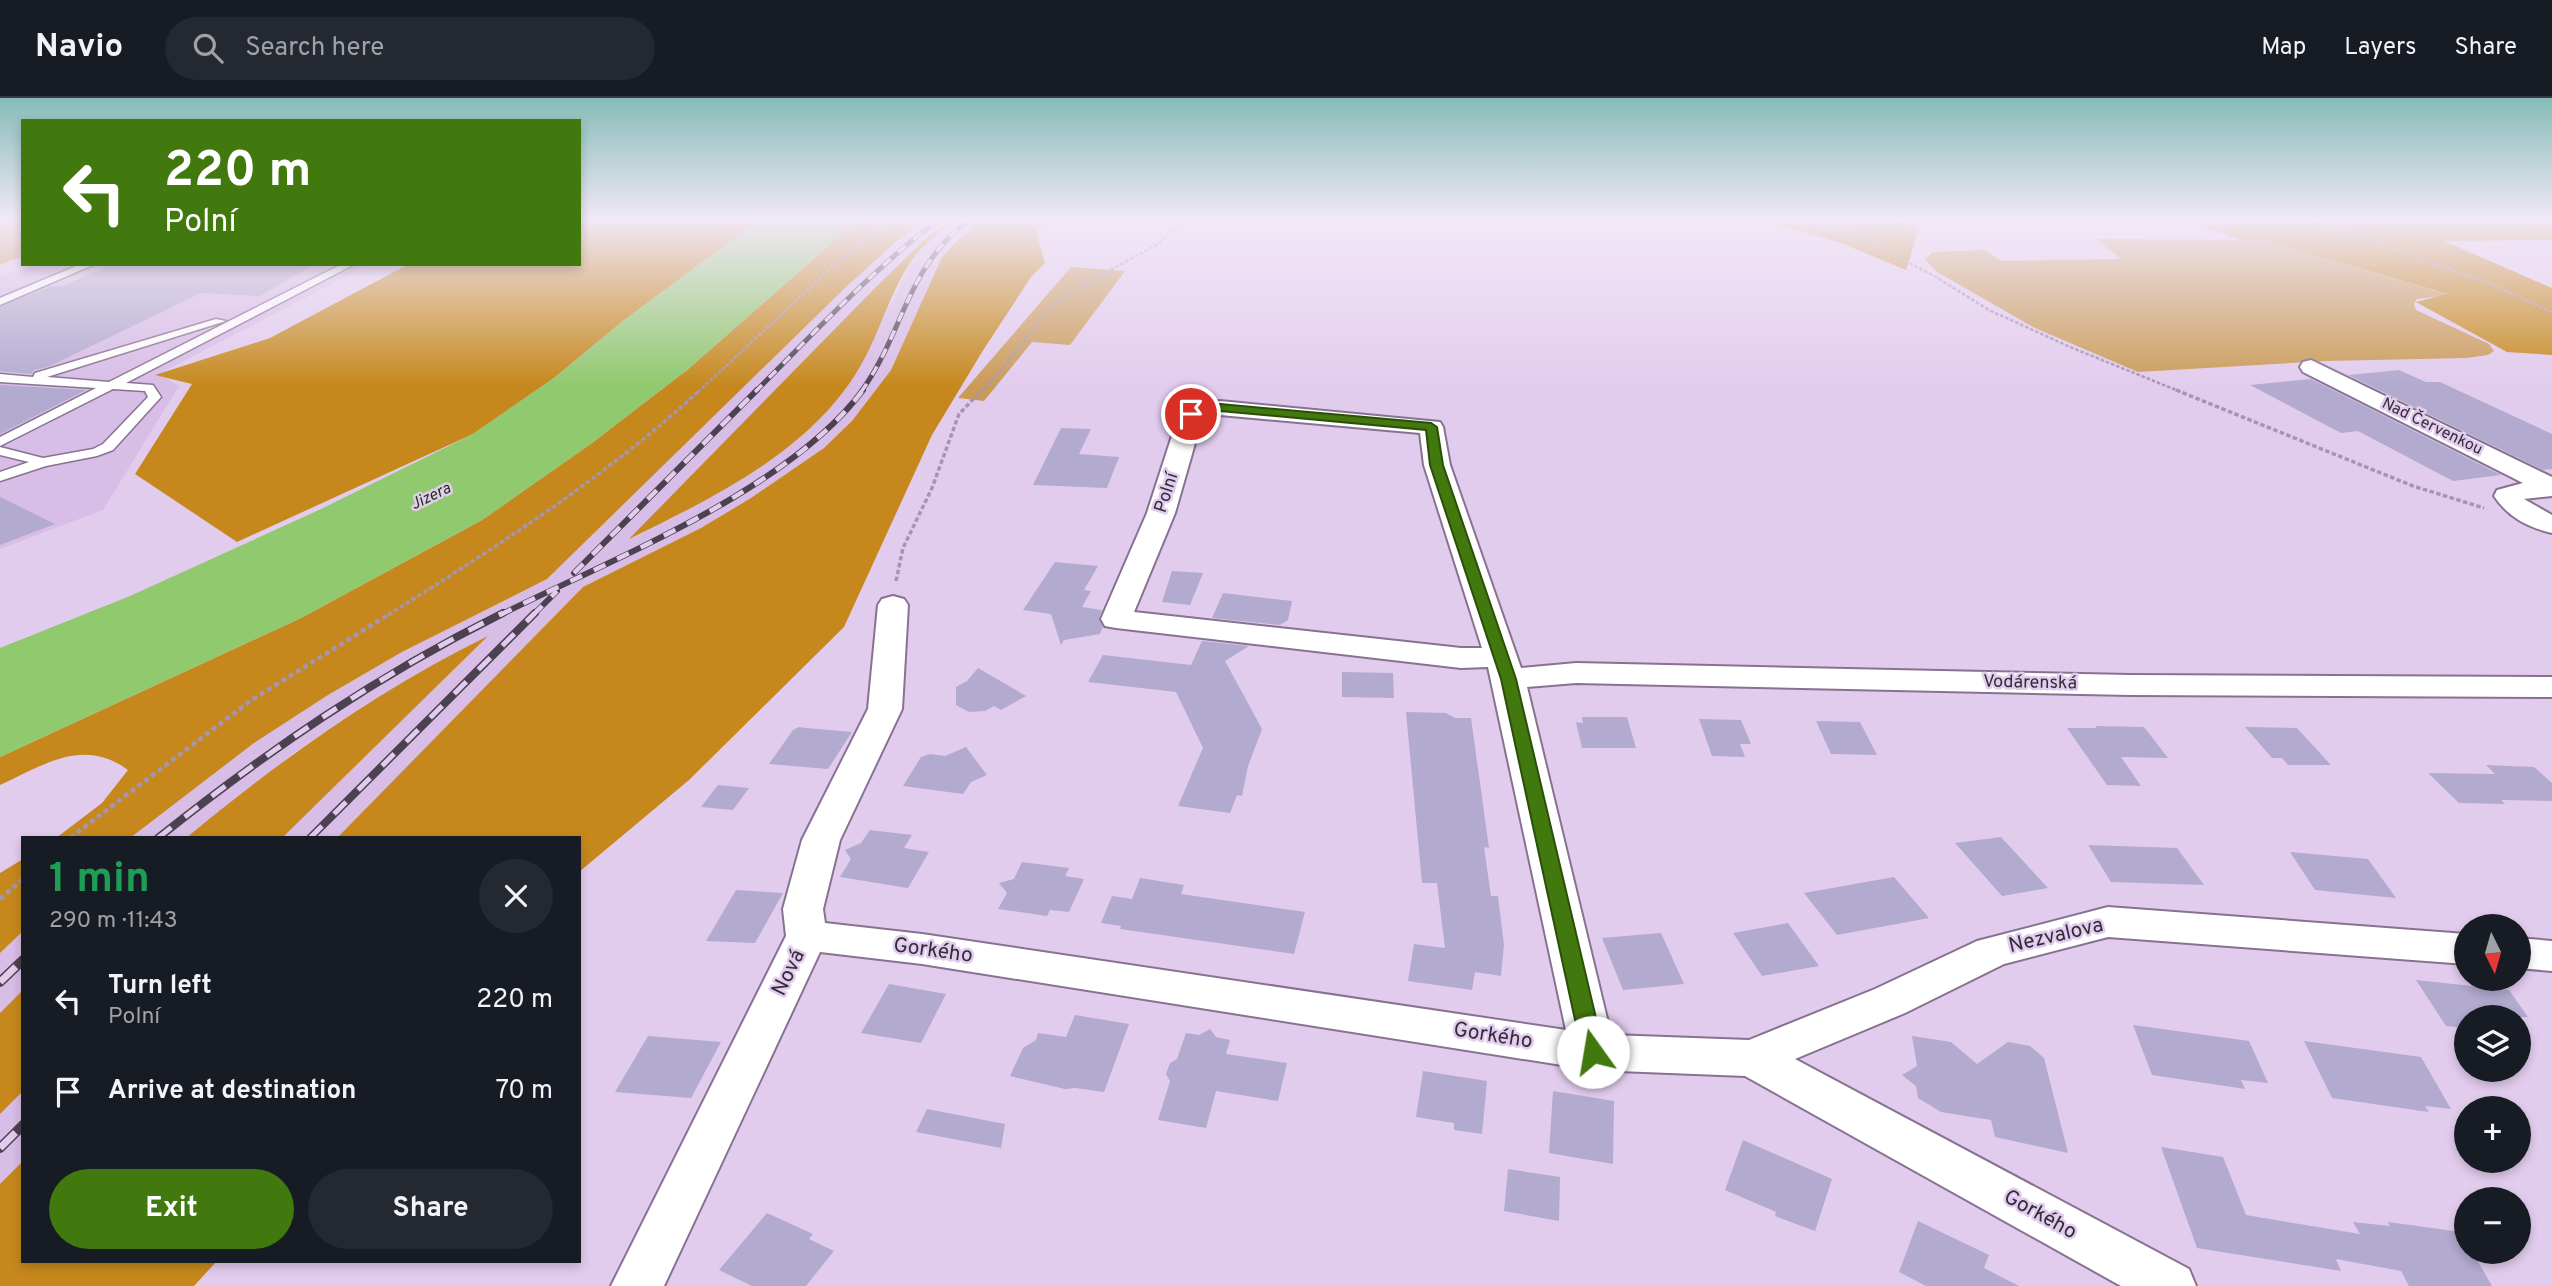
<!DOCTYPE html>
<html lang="en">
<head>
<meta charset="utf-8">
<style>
  :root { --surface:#171b24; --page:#242831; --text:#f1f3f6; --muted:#9ea1a6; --line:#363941; --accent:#42790e }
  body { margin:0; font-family:Overpass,sans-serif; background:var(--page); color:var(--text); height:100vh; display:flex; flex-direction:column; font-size:26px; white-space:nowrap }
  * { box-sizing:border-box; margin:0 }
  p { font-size:23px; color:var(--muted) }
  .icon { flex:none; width:38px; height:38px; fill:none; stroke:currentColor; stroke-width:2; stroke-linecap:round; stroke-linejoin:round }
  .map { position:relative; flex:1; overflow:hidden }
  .details { position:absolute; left:21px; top:738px; width:560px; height:427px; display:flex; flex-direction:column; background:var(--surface); border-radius:0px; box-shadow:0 4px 10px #0003 }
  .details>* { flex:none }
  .banner { position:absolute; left:21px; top:21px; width:560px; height:147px; border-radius:0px; box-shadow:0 4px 10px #0003; background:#42790e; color:#fff; overflow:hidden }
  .needle { width:46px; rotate:175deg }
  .buttons { position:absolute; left:2454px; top:816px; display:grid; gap:14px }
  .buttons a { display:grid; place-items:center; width:77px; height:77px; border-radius:50%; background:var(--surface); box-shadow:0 4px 10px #0003; font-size:35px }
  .pin { position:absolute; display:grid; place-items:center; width:60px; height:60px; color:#fff; margin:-30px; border:4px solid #fff; border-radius:50%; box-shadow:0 2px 7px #0007 }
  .me { position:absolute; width:77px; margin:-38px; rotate:347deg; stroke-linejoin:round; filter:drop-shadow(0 0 5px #0008) }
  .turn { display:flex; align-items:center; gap:24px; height:147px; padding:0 28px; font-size:32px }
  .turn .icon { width:91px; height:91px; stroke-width:2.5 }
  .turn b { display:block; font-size:49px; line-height:60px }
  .round { display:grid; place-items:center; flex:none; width:74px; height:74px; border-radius:37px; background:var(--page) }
  .head { display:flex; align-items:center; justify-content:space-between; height:119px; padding:0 28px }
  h1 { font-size:42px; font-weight:700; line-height:52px; color:#1e9e55 }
  .button { display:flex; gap:14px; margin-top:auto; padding:14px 28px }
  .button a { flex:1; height:80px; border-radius:42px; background:var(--accent); color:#fff; font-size:28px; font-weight:700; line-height:80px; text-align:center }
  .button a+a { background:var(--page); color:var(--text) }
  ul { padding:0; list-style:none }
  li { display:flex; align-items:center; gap:21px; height:91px; padding:0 28px }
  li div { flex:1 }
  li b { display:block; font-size:26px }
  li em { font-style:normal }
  header { display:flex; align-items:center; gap:42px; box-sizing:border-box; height:98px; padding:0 35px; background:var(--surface); border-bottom:2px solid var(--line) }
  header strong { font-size:33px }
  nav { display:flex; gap:38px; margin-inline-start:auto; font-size:24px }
  .search { width:490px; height:63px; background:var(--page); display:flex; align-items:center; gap:18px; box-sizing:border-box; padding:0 24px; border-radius:38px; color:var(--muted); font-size:26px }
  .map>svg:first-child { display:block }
  .built { fill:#d8bde6; fill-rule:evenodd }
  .green { fill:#ca9b57 }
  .forest { fill:#c6881c }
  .water { fill:#90c96e }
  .building { fill:#b2aacf }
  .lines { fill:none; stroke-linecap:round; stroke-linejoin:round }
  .lane-casing { stroke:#877291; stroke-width:3 }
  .street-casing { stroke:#877291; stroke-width:4 }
  .path-far2 { stroke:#a695af; stroke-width:2.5; stroke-dasharray:3.5 2; stroke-linecap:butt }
  .path-far1 { stroke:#a695af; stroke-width:3.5; stroke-dasharray:4.5 2.5; stroke-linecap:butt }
  .path { stroke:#a695af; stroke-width:4.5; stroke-dasharray:5 3.5; stroke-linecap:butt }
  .lane { fill:#fff; fill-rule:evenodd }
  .street { fill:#fff; fill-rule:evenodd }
  .rail-far3-casing { stroke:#4c4151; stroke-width:5 }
  .rail-far2-casing { stroke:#4c4151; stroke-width:6 }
  .rail-far1-casing { stroke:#4c4151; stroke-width:8 }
  .rail-casing { stroke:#4c4151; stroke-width:10 }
  .rail-far3 { stroke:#e2ccee; stroke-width:3.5; stroke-dasharray:10; stroke-linecap:butt }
  .rail-far2 { stroke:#e2ccee; stroke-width:4.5; stroke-dasharray:13; stroke-linecap:butt }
  .rail-far1 { stroke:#e2ccee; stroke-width:5; stroke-dasharray:17; stroke-linecap:butt }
  .rail { stroke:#e2ccee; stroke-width:7; stroke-dasharray:22; stroke-linecap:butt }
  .route { fill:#42790e; stroke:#2b4f09; stroke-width:2 }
  .labels { text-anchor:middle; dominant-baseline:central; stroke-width:5; stroke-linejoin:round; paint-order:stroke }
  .far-street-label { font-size:16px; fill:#352c39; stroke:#e2ccee }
  .far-water-label { font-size:16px; font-style:italic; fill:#1d320d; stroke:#e2ccee }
  .street-label { font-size:18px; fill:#352c39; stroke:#e2ccee }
  .near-street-label { font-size:21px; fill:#352c39; stroke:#e2ccee }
</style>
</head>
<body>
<header>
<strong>Navio</strong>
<div class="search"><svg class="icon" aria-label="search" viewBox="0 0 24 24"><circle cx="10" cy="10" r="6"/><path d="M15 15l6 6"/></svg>Search here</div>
<nav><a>Map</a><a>Layers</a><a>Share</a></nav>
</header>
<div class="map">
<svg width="2552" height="1188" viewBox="0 0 2552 1188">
  <rect width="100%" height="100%" fill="#e2ccee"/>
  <g class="built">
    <path d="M925,122H983L955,145L942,159L891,272L853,323L824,350L751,400L701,430L583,489L337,740H282L486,540L363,608L295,654L186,740H130L254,645L328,597L402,554L547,481L846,189L899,141ZM947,126L915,158L858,272L819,321L760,369L673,420L631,440L875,190L924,142Z"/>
    <polygon points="42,166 370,166 159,276 179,288 103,412 0,451 0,178"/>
    <polygon points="23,833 23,892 0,915 0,855"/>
    <polygon points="23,993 23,1063 0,1086 0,1016"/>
  </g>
  <g class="green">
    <polygon points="0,122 23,122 23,158 0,167"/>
    <polygon points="2096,141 2264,142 2449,197 2417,201 2414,206 2416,212 2489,246 2494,253 2488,257 2467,260 2326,263 2138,274 2035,230 1937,174 1925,161 1933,154 1984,152 2002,163 2121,161"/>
    <polygon points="1071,169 1125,173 1070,247 1032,244 984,303 958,300"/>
  </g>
  <g class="forest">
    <polygon points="579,122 759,122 623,223 554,280 473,336 237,444 135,376 192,286 155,277 270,240 409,166 579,166"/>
    <path d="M858,122H925L899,141L846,189L547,481L402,554L328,597L254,645L130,740H56L102,705L128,672C83,639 44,667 0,687V659L301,520L482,422L592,345L687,272Z"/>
    <polygon points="983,122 1046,122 1036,134 1045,165 1031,179 982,254 932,337 844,529 689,682 579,774 579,740 337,740 583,489 701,430 751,400 824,350 852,323 891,272 942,159 955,145"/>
    <polygon points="1759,122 1892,122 1919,130 1906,172 1841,145"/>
    <polygon points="2186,122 2552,122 2552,142 2444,143 2552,190 2552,257 2507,254 2416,204 2447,196 2264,142 2241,142"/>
    <path d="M949,124C939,137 925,145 915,158C890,191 880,237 858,272C809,354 711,401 629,441L875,190L924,142Z"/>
    <path d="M488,538L282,740H186C280,662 378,592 488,538Z"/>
    <polygon points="23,761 23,833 0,855 0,775"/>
    <polygon points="23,892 23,993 0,1016 0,915"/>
    <polygon points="23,1063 23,1164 216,1164 194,1188 0,1188 0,1086"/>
  </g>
  <polygon class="water" points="759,122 858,122 687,272 592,345 482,422 301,520 0,659 0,550 130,498 319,412 473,336 554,280 623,223"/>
  <g class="building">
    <polygon points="114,166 314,166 260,198 201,195 50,268 34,272 31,276 0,273 0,209 51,188 62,188"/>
    <polygon points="2399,272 2426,284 2440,284 2552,336 2552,371 2543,372 2348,277"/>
    <polygon points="2311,281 2501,377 2453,383 2358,333 2341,335 2250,287"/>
    <polygon points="0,287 86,292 0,336"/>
    <polygon points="1061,330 1091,331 1079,356 1119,359 1107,390 1033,387"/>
    <polygon points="0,399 55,426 0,447"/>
    <polygon points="1055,464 1098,468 1084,492 1091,493 1082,509 1102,512 1099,520 1103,529 1100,536 1064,542 1061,547 1051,516 1023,512"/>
    <polygon points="1172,473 1203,475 1190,507 1162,504"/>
    <polygon points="1223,495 1292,503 1288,522 1280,527 1212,520"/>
    <polygon points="1202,543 1249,548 1225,563 1262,631 1248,668 1242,698 1237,697 1230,715 1178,708 1203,650 1176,594 1088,584 1103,557 1191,567"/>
    <polygon points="978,570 1026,598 1001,612 994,608 985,613 969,614 956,607 956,589 967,583"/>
    <polygon points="1342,574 1393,575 1394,600 1342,599"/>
    <polygon points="1406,614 1446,615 1455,620 1471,620 1489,750 1484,749 1491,798 1498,798 1504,847 1501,878 1475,874 1472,892 1408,883 1414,846 1445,850 1437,785 1422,785"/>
    <polygon points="1582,619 1627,619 1636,650 1582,650 1576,624 1583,625"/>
    <polygon points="1699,621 1741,622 1751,646 1740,646 1745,659 1712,658"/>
    <polygon points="1816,623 1860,624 1877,657 1831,656"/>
    <polygon points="2095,628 2144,629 2168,660 2121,659 2141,688 2107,687 2067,630 2097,630"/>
    <polygon points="799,629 806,630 852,634 828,671 769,666 793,632"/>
    <polygon points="2245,629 2297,630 2331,667 2288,667 2282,660 2272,660"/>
    <polygon points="966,649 987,677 971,684 963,696 903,688 921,659 930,656 945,658"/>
    <polygon points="2486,667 2534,669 2552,685 2552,703 2501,702 2505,706 2459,705 2428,675 2495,676"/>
    <polygon points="718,687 749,690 733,712 701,709"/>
    <polygon points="870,732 912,737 904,750 929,754 908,790 840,779 851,761 845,752 861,745"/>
    <polygon points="2001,739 2048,790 2002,798 1955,745"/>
    <polygon points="2088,747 2177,750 2204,787 2111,784"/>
    <polygon points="2290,754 2368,761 2396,800 2315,792"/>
    <polygon points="1022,764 1069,770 1065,778 1084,781 1069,814 1050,812 1047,818 998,811 1007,795 999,785 1014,781"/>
    <polygon points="1894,779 1929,820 1837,837 1804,795"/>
    <polygon points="1140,780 1184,787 1181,796 1305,814 1294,856 1120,831 1121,828 1101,825 1112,798 1132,801"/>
    <polygon points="736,792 783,795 755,845 706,843"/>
    <polygon points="1788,825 1819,868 1762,878 1733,835"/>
    <polygon points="1661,835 1684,886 1623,892 1602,840"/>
    <polygon points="2416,882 2509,892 2528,919 2466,919 2466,930 2446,928"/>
    <polygon points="889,886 946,896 921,945 861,935"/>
    <polygon points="1075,917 1129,926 1104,994 1075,990 1065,991 1010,978 1023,950 1036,942 1038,935 1066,939"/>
    <polygon points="2133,927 2249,943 2268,985 2241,982 2245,991 2152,977"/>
    <polygon points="1210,931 1216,939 1230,942 1226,956 1287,965 1278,1003 1216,993 1206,1030 1158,1022 1170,983 1166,976 1170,965 1177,961 1186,935 1199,937"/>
    <polygon points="648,938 721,944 691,1000 615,994"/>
    <polygon points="1912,938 1951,944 1977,966 2008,944 2030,948 2044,960 2068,1055 1995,1039 1991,1022 1941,1014 1918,1000 1916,988 1902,977 1917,968"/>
    <polygon points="2304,943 2421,959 2451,1011 2425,1008 2429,1014 2332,1000"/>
    <polygon points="1423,973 1487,983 1482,1036 1454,1032 1454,1025 1416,1019"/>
    <polygon points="1553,993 1614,1003 1613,1066 1549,1055"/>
    <polygon points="927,1011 1005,1026 1001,1050 916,1034"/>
    <polygon points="1743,1042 1832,1081 1815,1133 1775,1118 1776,1114 1725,1092"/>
    <polygon points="2161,1049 2223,1059 2246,1117 2360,1136 2353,1124 2390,1128 2388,1124 2461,1134 2466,1142 2466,1153 2472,1153 2492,1188 2409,1188 2401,1173 2336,1161 2341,1173 2197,1150"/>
    <polygon points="1508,1071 1560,1079 1559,1123 1504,1113"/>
    <polygon points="767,1115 813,1136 809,1141 834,1153 806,1188 752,1188 719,1172"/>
    <polygon points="1918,1123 1989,1157 1984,1170 2019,1188 1926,1188 1899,1174"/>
  </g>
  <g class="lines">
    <defs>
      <g id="lane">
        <polygon points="81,166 95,166 0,207 0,200"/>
        <polygon points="342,166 355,166 126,285 153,287 161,299 113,352 97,358 46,368 0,383 0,374 29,364 0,357 0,349 43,360 93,351 103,346 148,299 145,293 113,291 0,348 0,339 96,290 0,284 0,276 33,279 35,275 216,221 226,223 47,279 109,284"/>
      </g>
      <g id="street">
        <path d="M2311,262L2552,379V398L2524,401L2552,417V435C2527,429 2508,419 2494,398L2497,392L2523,385L2303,274L2300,269L2303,264Z"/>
        <path d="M1220,303L1440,324L1443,329L1450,367L1521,570L1576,565L2130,577L2552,579V599L2130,597L1576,585L1527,589L1611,937L1749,942L1875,891L1977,843L2108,809L2466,836V866L2108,839L2004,866L1905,915L1795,961L2189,1171L2196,1188H2121L1745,978L1593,972L922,866L820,854L664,1188H611L786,838L783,811L802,742L868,611L878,507L882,501L893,498L904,501L908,507L902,611L840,742L823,811L825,825L922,836L1566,932L1488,569L1461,570L1116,530L1105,528L1101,521L1147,415L1179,316L1182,311ZM1220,317L1420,335L1424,367L1482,550H1461L1134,514L1175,415L1202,321Z"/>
        <polygon points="2518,840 2552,843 2552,873 2518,870"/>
      </g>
    </defs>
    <use href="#lane" class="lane-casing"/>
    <use href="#street" class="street-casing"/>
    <g class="path-far2">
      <polyline points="1803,122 1866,142 1936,179 1989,212 2070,249 2181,294"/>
      <polyline points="1841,122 1862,139"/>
      <polyline points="2313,122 2491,186 2552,214"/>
      <polyline points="698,294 839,163 891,122"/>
      <polyline points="980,294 1005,268 1050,209 1081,188 1158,146 1182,122"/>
    </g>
    <g class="path-far1">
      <polyline points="2176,292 2413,388 2484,410"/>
      <polyline points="896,483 903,450 932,390 959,316 982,292"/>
      <path d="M388,517C496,449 606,379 700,292"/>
    </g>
    <g class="path">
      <polyline points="70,740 250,603 391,515"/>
      <polyline points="0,801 23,781"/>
    </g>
    <use href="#lane" class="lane"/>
    <use href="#street" class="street"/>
    <defs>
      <g id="rail-far3">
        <path d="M755,294C814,235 871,173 938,122"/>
        <path d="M861,294C905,232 904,174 968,122"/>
      </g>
      <g id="rail-far2">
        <polyline points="574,475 757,292"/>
        <path d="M500,517C610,462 789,392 863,292"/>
        <polyline points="533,517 557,493"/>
      </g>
      <g id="rail-far1">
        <path d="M158,740C267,653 378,577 503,515"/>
        <polyline points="310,740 535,515"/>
      </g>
      <g id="rail">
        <polyline points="0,884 23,862"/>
        <polyline points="0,1050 23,1027"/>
      </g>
    </defs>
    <use href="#rail-far3" class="rail-far3-casing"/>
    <use href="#rail-far2" class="rail-far2-casing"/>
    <use href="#rail-far1" class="rail-far1-casing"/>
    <use href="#rail" class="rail-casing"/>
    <use href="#rail-far3" class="rail-far3"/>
    <use href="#rail-far2" class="rail-far2"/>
    <use href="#rail-far1" class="rail-far1"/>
    <use href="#rail" class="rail"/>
  </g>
  <linearGradient id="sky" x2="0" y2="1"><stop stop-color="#85bcb7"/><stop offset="0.42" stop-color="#f2e8f7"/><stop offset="1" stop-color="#f2e8f7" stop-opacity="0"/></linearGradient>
  <rect width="2552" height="289" fill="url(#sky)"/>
  <polygon class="route" points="1220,306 1431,325 1437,329 1443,367 1516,581 1604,954 1601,960 1593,962 1585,960 1582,954 1501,581 1430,367 1426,332 1220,313 1191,320 1185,316"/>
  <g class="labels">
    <g class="far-street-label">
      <text transform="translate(2432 329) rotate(26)">Nad Červenkou</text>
    </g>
    <g class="far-water-label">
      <text transform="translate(431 399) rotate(-26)">Jizera</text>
    </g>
    <g class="street-label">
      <text transform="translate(1167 395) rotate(-72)">Polní</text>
      <text transform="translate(2030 585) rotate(1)">Vodárenská</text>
    </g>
    <g class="near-street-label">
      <text transform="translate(2056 838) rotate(-13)">Nezvalova</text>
      <text transform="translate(933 853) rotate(8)">Gorkého</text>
      <text transform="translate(789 875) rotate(-64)">Nová</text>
      <text transform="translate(1493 938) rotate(9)">Gorkého</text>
      <text transform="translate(2040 1117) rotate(29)">Gorkého</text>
    </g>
  </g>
</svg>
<div class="buttons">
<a><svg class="needle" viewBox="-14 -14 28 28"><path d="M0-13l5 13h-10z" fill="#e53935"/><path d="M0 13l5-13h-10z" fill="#9ea1a6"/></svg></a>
<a><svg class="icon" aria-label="layers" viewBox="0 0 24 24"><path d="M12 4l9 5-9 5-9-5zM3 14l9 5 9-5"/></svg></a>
<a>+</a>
<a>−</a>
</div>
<div class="pin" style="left:1191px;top:316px;background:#d93025"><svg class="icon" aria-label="arrive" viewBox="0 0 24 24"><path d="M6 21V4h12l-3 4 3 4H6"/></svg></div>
<svg class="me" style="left:1593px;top:954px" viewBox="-20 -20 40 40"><circle r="19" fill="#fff"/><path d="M0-13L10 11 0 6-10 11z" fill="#42790e"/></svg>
<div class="banner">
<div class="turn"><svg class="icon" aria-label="left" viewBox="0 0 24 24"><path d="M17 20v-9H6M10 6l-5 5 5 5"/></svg><div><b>220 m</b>Polní</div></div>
</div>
<section class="details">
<div class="head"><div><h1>1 min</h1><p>290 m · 11:43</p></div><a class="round"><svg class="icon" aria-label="close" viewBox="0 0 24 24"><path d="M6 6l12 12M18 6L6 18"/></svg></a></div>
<ul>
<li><svg class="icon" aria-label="left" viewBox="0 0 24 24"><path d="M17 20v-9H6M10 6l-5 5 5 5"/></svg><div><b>Turn left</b><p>Polní</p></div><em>220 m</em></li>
<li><svg class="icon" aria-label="arrive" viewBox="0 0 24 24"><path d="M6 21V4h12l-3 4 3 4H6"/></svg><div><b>Arrive at destination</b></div><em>70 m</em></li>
</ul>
<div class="button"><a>Exit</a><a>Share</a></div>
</section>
</div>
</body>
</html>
